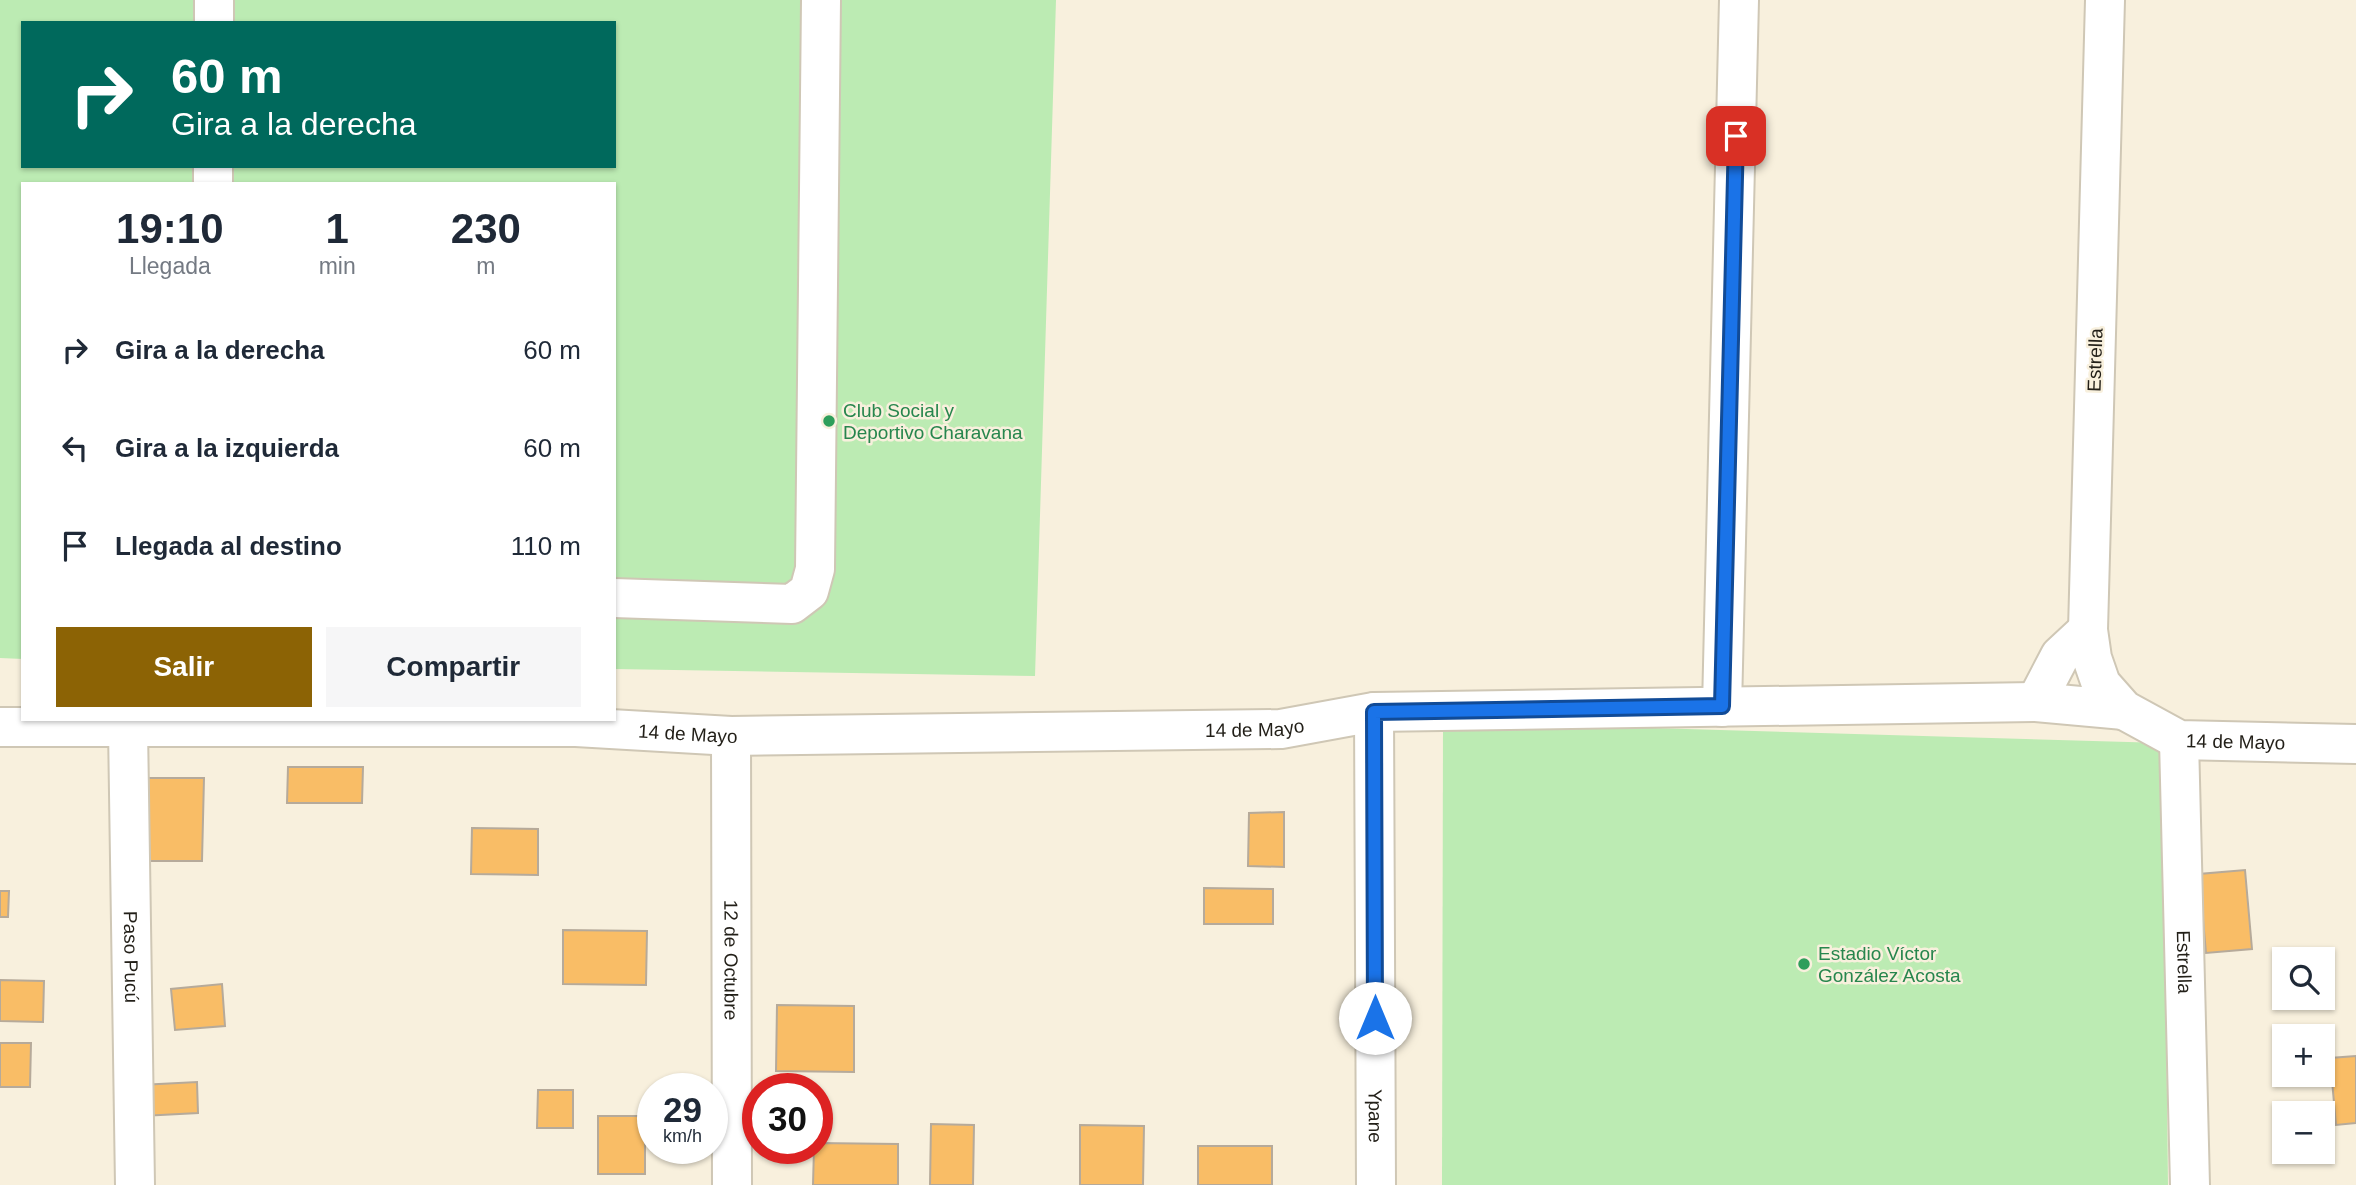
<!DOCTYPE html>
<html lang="es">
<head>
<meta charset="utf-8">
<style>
  :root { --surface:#fff; --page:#f6f6f7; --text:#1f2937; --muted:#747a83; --accent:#8c6305 }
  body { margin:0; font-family:Helvetica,sans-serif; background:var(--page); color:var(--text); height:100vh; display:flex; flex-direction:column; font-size:26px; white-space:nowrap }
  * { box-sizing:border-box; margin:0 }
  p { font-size:23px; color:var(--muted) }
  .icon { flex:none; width:38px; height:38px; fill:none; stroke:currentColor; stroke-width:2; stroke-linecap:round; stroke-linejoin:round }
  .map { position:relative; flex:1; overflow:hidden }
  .side { position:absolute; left:21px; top:182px; width:595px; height:539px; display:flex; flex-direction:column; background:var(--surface); border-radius:0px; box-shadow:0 2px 5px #0004 }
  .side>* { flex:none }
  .guide { position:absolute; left:21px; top:21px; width:595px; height:147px; border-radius:0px; box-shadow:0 2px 5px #0004; background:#00695c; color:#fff; overflow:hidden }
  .fabs { position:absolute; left:2272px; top:947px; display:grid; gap:14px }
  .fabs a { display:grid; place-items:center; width:63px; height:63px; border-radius:0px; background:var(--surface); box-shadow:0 2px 5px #0004; font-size:35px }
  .speed { position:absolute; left:637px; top:1073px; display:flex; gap:14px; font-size:35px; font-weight:700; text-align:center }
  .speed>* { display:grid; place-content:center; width:91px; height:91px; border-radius:50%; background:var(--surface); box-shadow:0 2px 5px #0004; line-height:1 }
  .speed small { font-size:18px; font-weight:400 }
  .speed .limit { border:10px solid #d22; background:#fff; color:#111 }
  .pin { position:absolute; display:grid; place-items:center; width:60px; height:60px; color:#fff; margin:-30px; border-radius:14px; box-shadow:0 4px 10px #0006 }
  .me { position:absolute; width:77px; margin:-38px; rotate:0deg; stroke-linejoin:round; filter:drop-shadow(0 0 5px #0008) }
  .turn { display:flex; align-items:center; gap:24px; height:147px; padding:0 35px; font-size:32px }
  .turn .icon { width:91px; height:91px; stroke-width:2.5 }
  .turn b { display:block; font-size:49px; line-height:60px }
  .eta { display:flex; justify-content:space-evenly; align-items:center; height:119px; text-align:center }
  .eta b { font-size:42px; font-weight:600; line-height:49px }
  .cta { display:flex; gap:14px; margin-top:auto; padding:14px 35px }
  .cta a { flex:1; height:80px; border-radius:0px; background:var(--accent); color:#fff; font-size:28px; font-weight:600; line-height:80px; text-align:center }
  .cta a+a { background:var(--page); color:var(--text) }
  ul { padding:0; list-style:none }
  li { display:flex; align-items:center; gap:21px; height:98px; padding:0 35px }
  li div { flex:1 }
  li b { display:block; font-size:26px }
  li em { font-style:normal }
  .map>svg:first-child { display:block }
  .green { fill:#bcebb3; fill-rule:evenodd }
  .building { fill:#f9bd66; stroke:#b6aa9a; stroke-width:2 }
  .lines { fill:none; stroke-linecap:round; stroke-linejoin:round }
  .minor-casing { stroke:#cfc7b5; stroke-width:42 }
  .minor { stroke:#fff; stroke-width:38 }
  .route-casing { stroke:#114b97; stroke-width:18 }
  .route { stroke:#1a73e8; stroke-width:12 }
  .leisure-dot { fill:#2e9e5b; stroke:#f8f0dd; stroke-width:2.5 }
  .labels { text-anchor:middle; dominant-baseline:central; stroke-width:5; stroke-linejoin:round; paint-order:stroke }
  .street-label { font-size:19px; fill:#221f18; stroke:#f8f0dd }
  .leisure-label { font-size:19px; fill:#27864d; stroke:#f8f0dd; text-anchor:start }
</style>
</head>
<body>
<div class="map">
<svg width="2356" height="1185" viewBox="0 0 2356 1185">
  <rect width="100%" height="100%" fill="#f8f0dd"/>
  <g class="green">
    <path d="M0,0H1056L1035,676L614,669V184H23V659L0,658ZM23,23H614V166H23Z"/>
    <polygon points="1443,722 2163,743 2168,1185 1442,1185"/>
  </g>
  <g class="building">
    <polygon points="288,767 363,767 362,803 287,803"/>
    <polygon points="147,778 204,778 202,861 145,861"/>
    <polygon points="1284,812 1284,867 1248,866 1249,813"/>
    <polygon points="472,828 538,829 538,875 471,874"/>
    <polygon points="2245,870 2252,949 2206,953 2199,874"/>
    <polygon points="1204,888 1273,889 1273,924 1204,924"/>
    <polygon points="0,891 9,891 8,917 0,917"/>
    <polygon points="563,930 647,931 646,985 563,984"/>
    <polygon points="0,980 44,981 43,1022 0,1021"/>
    <polygon points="222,984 225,1026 175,1030 171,989"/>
    <polygon points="777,1005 854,1006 854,1072 776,1071"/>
    <polygon points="0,1043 31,1043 30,1087 0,1087"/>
    <polygon points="2356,1056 2356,1123 2336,1125 2330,1058"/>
    <polygon points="197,1082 198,1113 142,1116 140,1085"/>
    <polygon points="538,1090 573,1090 573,1128 537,1128"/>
    <rect x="598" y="1116" width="47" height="58"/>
    <polygon points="931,1124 974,1125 973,1185 930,1185"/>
    <polygon points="1080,1125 1144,1126 1143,1185 1080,1185"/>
    <polygon points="817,1143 898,1144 898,1185 813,1185 814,1148 817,1148"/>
    <rect x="1198" y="1146" width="74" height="39"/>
  </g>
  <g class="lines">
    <defs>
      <g id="minor">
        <path id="s1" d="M2105,0L2088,630L2092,658L2101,684L2124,710L2179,740L2356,744"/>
        <polyline points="214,23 214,0"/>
        <polyline points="213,184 213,166"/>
        <polyline points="614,598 792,604 809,591 815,569 821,0"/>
        <polyline points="2036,702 2060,656 2088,630"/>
        <polyline points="1722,707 1739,0"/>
        <path id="s2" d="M1374,712L1376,1185"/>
        <path id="s3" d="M0,727H576L731,736L1281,729L1374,712L2036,702L2124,710"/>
        <path id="s4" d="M128,728L135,1185"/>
        <path id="s5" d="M731,736L732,1185"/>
        <path id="s6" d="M2179,740L2190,1185"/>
      </g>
    </defs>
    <use href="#minor" class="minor-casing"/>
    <use href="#minor" class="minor"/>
  </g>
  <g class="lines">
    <defs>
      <polyline id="route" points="1375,1018 1374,712 1722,706 1736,136"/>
    </defs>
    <use href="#route" class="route-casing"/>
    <use href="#route" class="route"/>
  </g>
  <g class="leisure-dot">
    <circle cx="829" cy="421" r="7"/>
    <circle cx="1804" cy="964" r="7"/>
  </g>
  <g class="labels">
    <g class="street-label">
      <text transform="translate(2095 360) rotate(-88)">Estrella</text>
      <text stroke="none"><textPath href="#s3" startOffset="1255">14 de Mayo</textPath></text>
      <text stroke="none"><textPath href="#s3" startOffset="688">14 de Mayo</textPath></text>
      <text stroke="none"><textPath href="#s1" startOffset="840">14 de Mayo</textPath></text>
      <text stroke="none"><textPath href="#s4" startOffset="229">Paso Pucú</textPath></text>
      <text stroke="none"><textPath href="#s5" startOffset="224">12 de Octubre</textPath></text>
      <text stroke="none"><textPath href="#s6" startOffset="222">Estrella</textPath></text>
      <text stroke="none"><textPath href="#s2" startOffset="404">Ypane</textPath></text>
    </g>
    <g class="leisure-label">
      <text x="843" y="410">Club Social y<tspan x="843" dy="22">Deportivo Charavana</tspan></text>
      <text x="1818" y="953">Estadio Víctor<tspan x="1818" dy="22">González Acosta</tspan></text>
    </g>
  </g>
</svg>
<div class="fabs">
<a><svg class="icon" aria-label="search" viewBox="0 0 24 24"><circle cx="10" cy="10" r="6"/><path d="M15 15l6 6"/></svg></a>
<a>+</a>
<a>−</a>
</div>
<div class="speed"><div>29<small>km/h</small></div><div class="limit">30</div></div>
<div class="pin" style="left:1736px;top:136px;background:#d93025"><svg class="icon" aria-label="arrive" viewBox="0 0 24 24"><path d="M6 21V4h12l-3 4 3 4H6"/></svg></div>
<svg class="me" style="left:1375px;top:1018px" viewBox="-20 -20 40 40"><circle r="19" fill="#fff"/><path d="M0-13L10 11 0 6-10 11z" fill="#1a73e8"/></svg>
<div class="guide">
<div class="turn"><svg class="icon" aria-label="right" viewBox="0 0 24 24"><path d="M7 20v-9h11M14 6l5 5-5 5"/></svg><div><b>60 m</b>Gira a la derecha</div></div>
</div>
<section class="side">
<div class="eta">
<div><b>19:10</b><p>Llegada</p></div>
<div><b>1</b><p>min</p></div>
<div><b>230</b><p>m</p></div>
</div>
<ul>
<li><svg class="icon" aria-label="right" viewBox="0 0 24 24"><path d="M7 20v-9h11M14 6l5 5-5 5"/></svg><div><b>Gira a la derecha</b></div><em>60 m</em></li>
<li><svg class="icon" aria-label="left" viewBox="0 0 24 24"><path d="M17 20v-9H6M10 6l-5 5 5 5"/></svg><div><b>Gira a la izquierda</b></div><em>60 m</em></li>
<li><svg class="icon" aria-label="arrive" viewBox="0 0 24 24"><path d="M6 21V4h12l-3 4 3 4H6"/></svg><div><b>Llegada al destino</b></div><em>110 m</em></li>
</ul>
<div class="cta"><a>Salir</a><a>Compartir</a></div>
</section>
</div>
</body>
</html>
